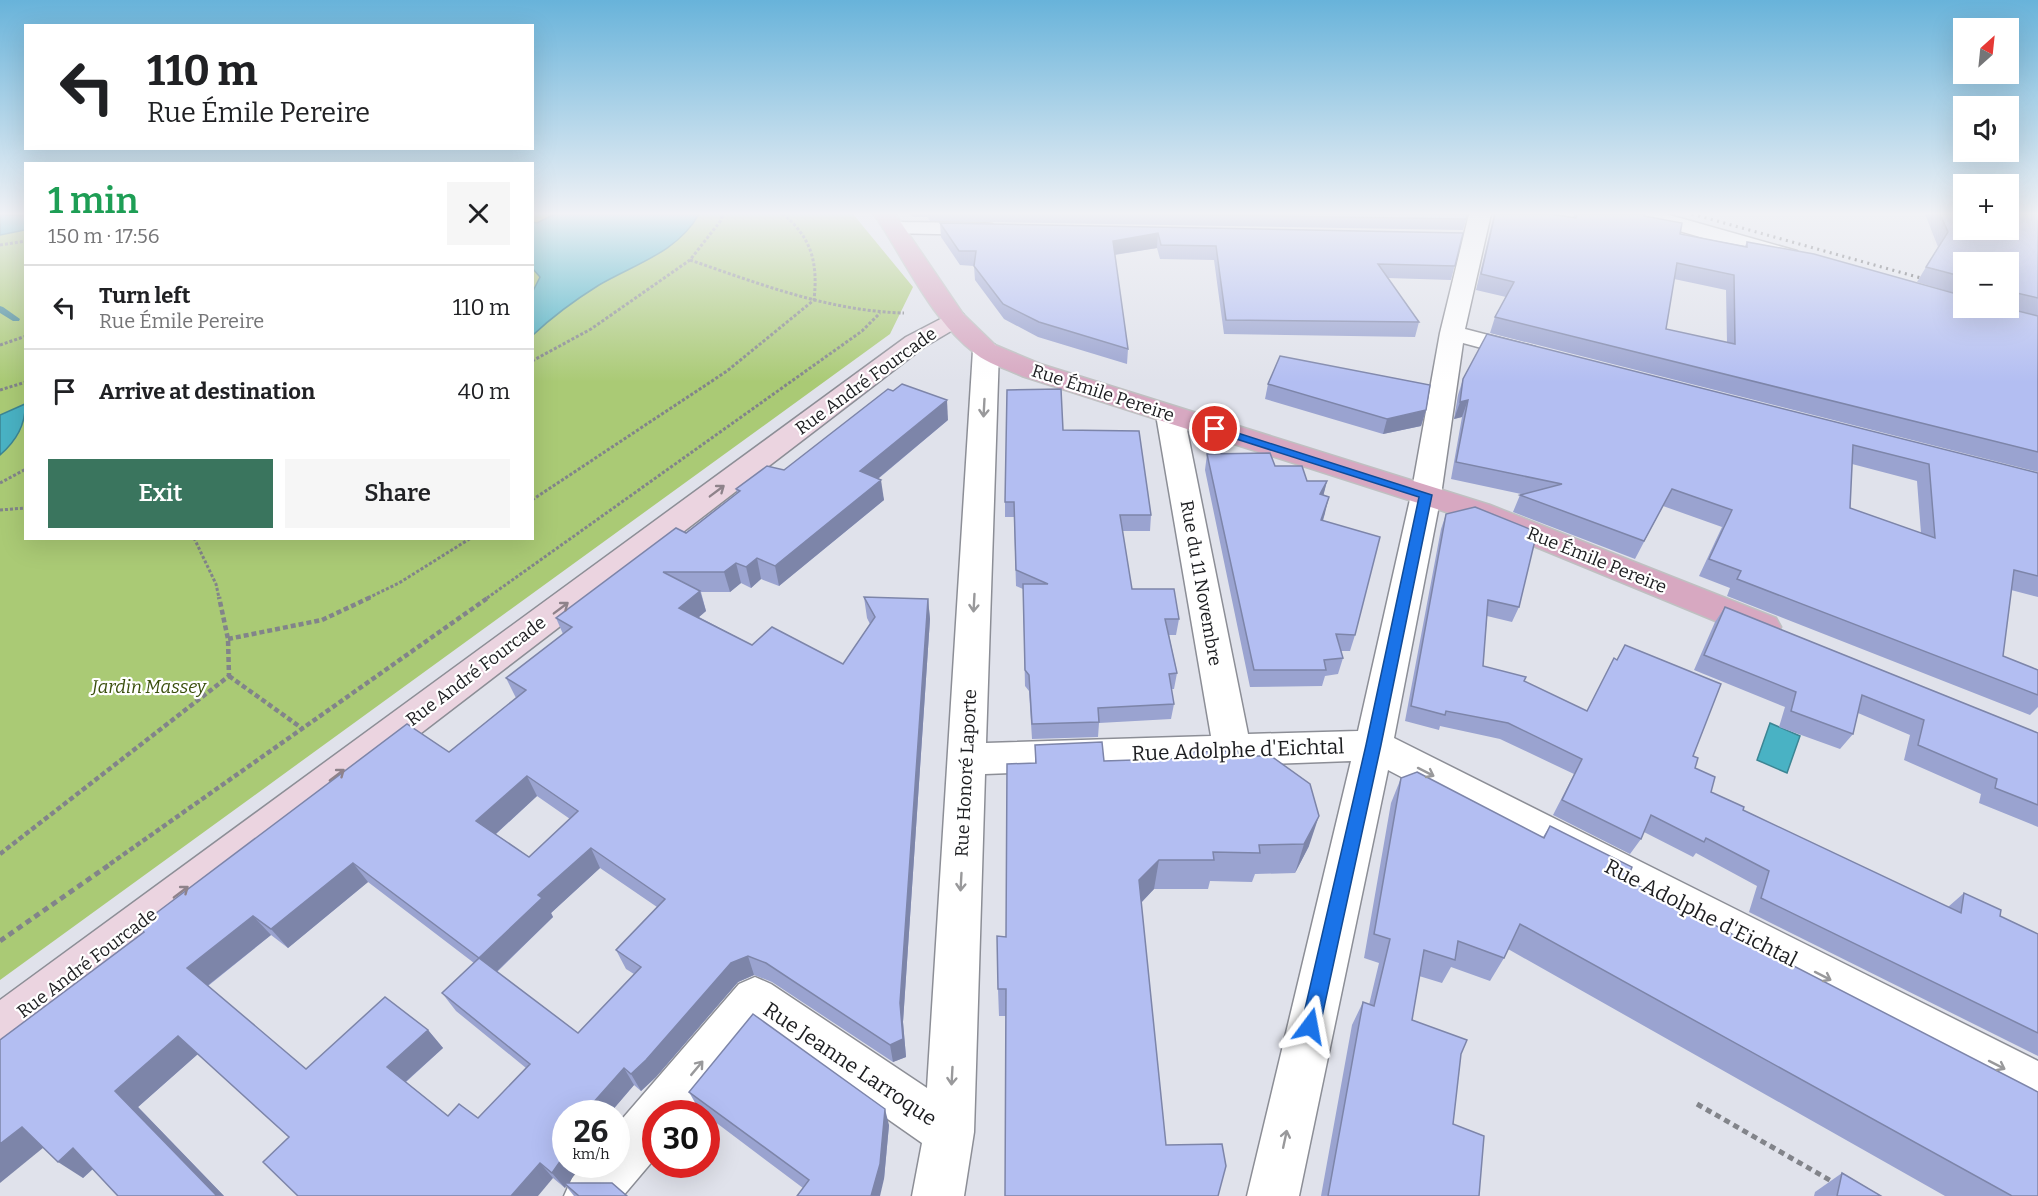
<!DOCTYPE html>
<html lang="en">
<head>
<meta charset="utf-8">
<style>
  :root { --surface:#fff; --page:#f6f6f6; --text:#202124; --muted:#757577; --line:#e0e0e0; --accent:#3a755e }
  body { margin:0; font-family:Bitter,serif; background:var(--page); color:var(--text); height:100vh; display:flex; flex-direction:column; font-size:22px; white-space:nowrap }
  * { box-sizing:border-box; margin:0 }
  p { font-size:20px; color:var(--muted) }
  .icon { flex:none; width:33px; height:33px; fill:none; stroke:currentColor; stroke-width:2; stroke-linecap:round; stroke-linejoin:round }
  .map { position:relative; flex:1; overflow:hidden }
  .drawer { position:absolute; left:24px; top:162px; width:510px; height:378px; display:flex; flex-direction:column; background:var(--surface); border-radius:0px; box-shadow:0 6px 24px #0002 }
  .drawer>* { flex:none }
  .guide { position:absolute; left:24px; top:24px; width:510px; height:126px; border-radius:0px; box-shadow:0 6px 24px #0002; background:#fff; color:var(--text); overflow:hidden }
  .needle { width:39px; rotate:27deg }
  .tools { position:absolute; left:1953px; top:18px; display:grid; gap:12px }
  .tools a { display:grid; place-items:center; width:66px; height:66px; border-radius:0px; background:var(--surface); box-shadow:0 6px 24px #0002; font-size:30px }
  .speed { position:absolute; left:552px; top:1100px; display:flex; gap:12px; font-size:30px; font-weight:700; text-align:center }
  .speed>* { display:grid; place-content:center; width:78px; height:78px; border-radius:50%; background:var(--surface); box-shadow:0 6px 24px #0002; line-height:1 }
  .speed small { font-size:15px; font-weight:400 }
  .speed .limit { border:9px solid #d22; background:#fff; color:#111 }
  .pin { position:absolute; display:grid; place-items:center; width:51px; height:51px; color:#fff; margin:-26px; border:3px solid #fff; border-radius:50%; box-shadow:0 2px 6px #0007 }
  .me { position:absolute; width:66px; margin:-33px; rotate:13deg; stroke-linejoin:round; filter:drop-shadow(0 0 4px #0008) }
  .turn { display:flex; align-items:center; gap:21px; height:126px; padding:0 24px; font-size:27px }
  .turn .icon { width:78px; height:78px; stroke-width:2.5 }
  .turn b { display:block; font-size:42px; line-height:51px }
  .round { display:grid; place-items:center; flex:none; width:63px; height:63px; border-radius:0px; background:var(--page) }
  .head { display:flex; align-items:center; justify-content:space-between; height:102px; padding:0 24px }
  h1 { font-size:36px; font-weight:600; line-height:45px; color:#1e9e55 }
  .button { display:flex; gap:12px; margin-top:auto; padding:12px 24px }
  .button a { flex:1; height:69px; border-radius:0px; background:var(--accent); color:#fff; font-size:24px; font-weight:600; line-height:69px; text-align:center }
  .button a+a { background:var(--page); color:var(--text) }
  ul { padding:0; list-style:none }
  li { display:flex; align-items:center; gap:18px; height:84px; padding:0 24px; border-top:2px solid var(--line) }
  li div { flex:1 }
  li b { display:block; font-size:22px }
  li em { font-style:normal }
  .map>svg:first-child { display:block }
  .green { fill:#aaca75 }
  .water { fill:#49b2c4; stroke:#3c8593; stroke-width:1.5 }
  .lines { fill:none; stroke-linecap:round; stroke-linejoin:round }
  .stream { fill:#3c8593; fill-rule:evenodd }
  .street-casing { stroke:#8c8e96; stroke-width:3 }
  .secondary-casing { stroke:#8c8e96; stroke-width:3 }
  .primary-casing { stroke:#bfc0c1; stroke-width:3 }
  .path-far2 { stroke:#82848a; stroke-width:3; stroke-dasharray:3 2; stroke-linecap:butt }
  .path-far1 { stroke:#82848a; stroke-width:4.5; stroke-dasharray:5 3; stroke-linecap:butt }
  .path { stroke:#82848a; stroke-width:5; stroke-dasharray:6 4.5; stroke-linecap:butt }
  .street { fill:#fff; fill-rule:evenodd }
  .secondary { fill:#ebd4e0; fill-rule:evenodd }
  .primary { fill:#d7a8c1; fill-rule:evenodd }
  .rail { stroke:#45464a; stroke-width:3; stroke-dasharray:2 4.5; stroke-linecap:butt }
  .wall { fill:#9aa3d0; fill-rule:evenodd }
  .shaded-wall { fill:#7d85a9 }
  .building { fill:#b3bef2; stroke:#7d85a9; stroke-width:1.5; fill-rule:evenodd }
  .oneway { stroke:#99999b }
  .oneway2 { stroke:#8e828a }
  .route { fill:#1a73e8; stroke:#114b97; stroke-width:1.5 }
  .labels { text-anchor:middle; dominant-baseline:central; stroke-width:4.5; stroke-linejoin:round; paint-order:stroke }
  .street-label { font-size:18px; fill:#1c1d20; stroke:#fff }
  .park-label { font-size:18px; font-style:italic; fill:#3a4f0d; stroke:#fff }
  .near-street-label { font-size:21px; fill:#1c1d20; stroke:#fff }
</style>
</head>
<body>
<div class="map">
<svg width="2038" height="1196" viewBox="0 0 2038 1196">
  <rect width="100%" height="100%" fill="#e0e2eb"/>
  <polygon class="green" points="0,214 25,214 26,538 532,538 533,214 853,214 913,287 890,334 0,980"/>
  <g class="water">
    <polygon points="0,214 25,216 25,230 0,235"/>
    <path d="M555,214H699C678,252 635,264 599,285C575,300 553,316 533,335V291L540,277L533,269V222L537,223Z"/>
    <path d="M25,404C26,425 15,442 0,455V415Z"/>
    <polygon points="1770,723 1800,736 1787,773 1757,760"/>
  </g>
  <g class="lines">
    <polygon class="stream" points="0,306 3,307 20,319 19,321 13,321 0,313"/>
    <defs>
      <g id="street">
        <polygon points="1469,214 1491,214 1465,329 1535,347 1539,352 1535,357 1526,360 1463,343 1441,495 1394,738 2038,1061 2038,1111 1388,770 1299,1196 1247,1196 1351,761 985,774 974,1132 964,1196 912,1196 922,1143 759,1029 691,1113 656,1113 656,1157 623,1196 564,1196 572,1178 584,1164 616,1164 616,1126 739,984 755,977 771,984 927,1088 973,350 977,345 986,342 995,345 999,350 986,743 1211,736 1156,415 1160,409 1170,407 1180,409 1184,415 1248,734 1358,731 1411,495 1440,333"/>
        <polygon points="1632,214 1666,214 1797,251 1800,256 1797,261 1789,263 1635,218"/>
        <polygon points="896,222 984,223 992,224 995,229 992,234 984,235 888,233 885,228 888,223"/>
      </g>
      <polygon id="secondary" points="954,312 963,314 966,319 963,324 924,347 16,1044 0,1051 0,1000 906,337"/>
      <path id="primary" d="M874,214H895L963,314L995,345L1040,364L1490,505L1776,618L1781,627L1776,636L1764,639L1752,636L1468,519L1022,376C1008,369 988,364 976,354C930,319 906,261 874,214Z"/>
    </defs>
    <use href="#street" class="street-casing"/>
    <use href="#secondary" class="secondary-casing"/>
    <use href="#primary" class="primary-casing"/>
    <g class="path-far2">
      <polyline points="0,245 26,241"/>
      <path d="M690,260C760,284 829,311 904,313"/>
      <polyline points="0,345 26,336"/>
      <polyline points="532,361 591,329 690,260 722,219 722,214"/>
      <polyline points="0,390 26,382"/>
      <polyline points="0,483 26,469"/>
      <path d="M532,500L727,371L814,300C818,263 812,238 783,214"/>
      <polyline points="0,510 26,508"/>
      <polyline points="194,538 216,584 219,598"/>
      <polyline points="368,598 399,583 471,538"/>
      <polyline points="487,598 862,331 880,313"/>
    </g>
    <g class="path-far1">
      <polyline points="228,639 322,620 371,597"/>
      <polyline points="229,676 303,729"/>
      <polyline points="0,854 229,676 228,639 219,597"/>
      <polyline points="110,864 489,597"/>
    </g>
    <g class="path">
      <polyline points="0,941 112,863"/>
      <polyline points="1697,1104 1833,1182"/>
    </g>
    <use href="#street" class="street"/>
    <use href="#secondary" class="secondary"/>
    <use href="#primary" class="primary"/>
    <polyline class="rail" points="1692,214 1964,290"/>
  </g>
  <g class="wall">
    <polygon points="910,214 1468,214 1463,230 930,221 927,217 913,217"/>
    <path d="M1494,214H1551L1573,218L1574,214H1644V216L1680,234L1745,246L1747,242L1964,308H2008V262H1964V296L1917,282L1938,247L1925,214H2038V472L1490,333L1495,317L1506,297L1476,290ZM1674,279L1726,290L1727,343L1666,329Z"/>
    <polygon points="940,223 1463,233 1451,280 1388,278 1419,322 1415,337 1224,334 1214,260 1160,259 1157,248 1115,255 1128,349 1127,364 1038,337 1004,319 975,280 974,266 960,265 941,237"/>
    <path d="M1463,379L2038,473V597L2011,590L2003,656L2038,670V707L2030,715L1727,596L1730,588L1699,576L1722,527L1663,506L1635,559L1513,512L1520,495L1521,494L1451,479L1462,417L1454,419L1458,395ZM1852,464L1917,481L1921,533L1850,508Z"/>
    <polygon points="1268,384 1426,410 1421,426 1383,434 1265,399"/>
    <path d="M948,420L878,479L884,500L779,586L761,579L751,588L741,583L730,592H701L706,611L699,617L752,645L843,664L870,624L867,618L864,597L928,599L930,619L903,1022L906,1057L893,1062L772,982L754,975L738,982L656,1077L641,1091L634,1085L610,1113H566V1164H581L568,1183L627,1196H574L566,1186L565,1188L553,1178L289,1137L198,1054L138,1107L224,1196H118L93,1169L83,1178L0,1040L449,752L516,698L506,678L563,634L556,618L686,533L737,493L736,489L784,470ZM537,796L570,819L529,857L496,834ZM600,868L657,907L616,950L626,969L634,974L578,1033L497,972L553,917L551,913ZM368,882L474,963L442,993L456,1011L526,1068L478,1118L448,1116L406,1082L443,1048L428,1030L306,1069L208,986L271,935L288,948Z"/>
    <polygon points="1063,430 1151,515 1150,531 1122,531 1132,589 1179,619 1176,635 1169,635 1177,673 1174,689 1171,689 1174,704 1171,719 1099,723 1098,737 1032,739 1029,691 1025,686 1023,589 1016,586 1014,517 1005,517 1005,502"/>
    <polygon points="1207,454 1275,466 1307,481 1327,481 1323,495 1325,513 1323,521 1355,635 1350,651 1341,651 1343,658 1338,674 1325,676 1322,686 1250,687 1205,470"/>
    <polygon points="1446,514 1519,607 1512,622 1487,616 1483,666 1526,677 1524,682 1586,711 1693,756 1695,768 1711,792 1743,810 1948,907 1964,893 2000,916 2038,952 2038,1056 1749,912 1757,886 1696,853 1693,857 1644,832 1641,839 1630,854 1553,815 1574,774 1500,739 1440,726 1439,730 1405,721 1441,529"/>
    <polygon points="1725,607 2038,733 2038,827 1979,803 1981,794 1904,760 1910,735 1858,713 1853,734 1840,749 1779,727 1785,707 1694,670 1715,622"/>
    <polygon points="1035,745 1104,761 1191,758 1192,752 1240,756 1309,846 1295,873 1255,874 1252,882 1210,881 1208,889 1154,889 1141,903 1166,1145 1218,1196 1006,1016 999,1016 998,989 1035,763"/>
    <polygon points="1401,778 1543,837 1550,826 1627,880 2038,1196 1945,1196 1508,949 1504,958 1490,981 1451,967 1442,983 1419,976 1412,1020 1461,1054 1453,1124 1479,1196 1321,1196 1352,1025 1363,1002 1369,1005 1379,963 1364,958 1391,803"/>
    <polygon points="689,1092 889,1125 884,1179 803,1188 706,1115 706,1113 704,1113 698,1108"/>
    <polygon points="1842,1173 1881,1196 1814,1196 1815,1192"/>
  </g>
  <g class="shaded-wall">
    <polygon points="1158,233 1157,248 1112,255 1113,241"/>
    <polygon points="947,400 948,420 863,491 860,471"/>
    <polygon points="1468,400 1462,417 1454,419 1460,402"/>
    <polygon points="1426,410 1421,426 1383,434 1387,419"/>
    <polygon points="881,480 884,500 779,586 775,566"/>
    <polygon points="1327,481 1323,497 1320,494"/>
    <polygon points="1329,497 1325,513 1317,537 1321,520"/>
    <polygon points="757,558 761,579 751,588 746,567"/>
    <polygon points="736,563 741,583 730,592 724,572"/>
    <polygon points="700,591 706,611 686,628 679,608"/>
    <polygon points="928,599 930,619 903,1022 906,1057 893,1062 890,1045 900,1003"/>
    <polygon points="527,776 537,796 488,841 476,821"/>
    <polygon points="1319,816 1309,846 1295,873 1304,844"/>
    <polygon points="591,848 600,868 551,913 553,917 492,976 479,958 538,895"/>
    <polygon points="1159,860 1154,889 1135,909 1139,880"/>
    <polygon points="353,863 368,882 288,948 271,929"/>
    <polygon points="253,916 271,935 207,986 187,968"/>
    <polygon points="748,956 754,975 738,982 656,1077 641,1091 631,1074 731,963"/>
    <polygon points="428,1030 443,1048 403,1084 387,1067"/>
    <polygon points="178,1036 199,1053 138,1107 224,1196 217,1196 115,1091"/>
    <polygon points="624,1068 634,1085 610,1113 584,1113"/>
    <polygon points="885,1109 889,1125 884,1179 880,1196 871,1196"/>
    <polygon points="22,1127 49,1143 0,1183 0,1144"/>
    <polygon points="566,1134 566,1148 560,1141"/>
    <polygon points="73,1148 98,1164 83,1178 58,1162"/>
    <polygon points="566,1153 566,1164 581,1164 567,1186 564,1183 566,1186 565,1188 552,1173"/>
    <polygon points="540,1163 553,1178 538,1196 511,1196"/>
  </g>
  <g class="building">
    <polygon points="1141,214 1468,214 1466,219"/>
    <path d="M1495,214H1551L1576,218L1577,214H1644V216L1682,223L1680,234L1747,247V242L1814,254L1964,296V308H2006L2038,316V452L1495,317L1514,282L1481,274ZM1677,263L1734,275L1735,344L1666,329Z"/>
    <polygon points="1940,214 1964,214 1964,230 2008,230 2008,214 2038,214 2038,298 2008,291 2008,262 1964,262 1964,277 1926,267 1948,232"/>
    <polygon points="940,223 1463,233 1455,266 1378,264 1419,322 1226,320 1216,246 1161,245 1158,233 1113,241 1128,349 1039,322 1003,304 974,266 976,251 959,251"/>
    <path d="M1487,334L2038,473V576L2014,570L2003,656L2038,670V695L1737,579L1741,571L1709,559L1732,510L1672,489L1644,541L1520,495L1562,484L1456,462L1468,400L1460,402L1463,379ZM1853,445L1929,464L1935,538L1850,508Z"/>
    <polygon points="1280,356 1430,385 1426,410 1387,419 1268,384"/>
    <path d="M902,384L947,400L860,471L881,480L775,566L757,558L746,567L736,563L724,572H663L700,591L679,608L752,645L772,627L843,664L875,617L864,597L928,599L900,1003L903,1039L890,1045L766,963L748,956L731,963L646,1060L631,1074L624,1068L584,1113H566V1134L560,1141L566,1145V1153L552,1173L540,1163L511,1196H298L263,1162L289,1137L178,1036L115,1091L217,1196H118L73,1148L58,1162L22,1127L0,1144V1040L144,932L139,926L407,724L449,752L526,690L506,678L572,627L556,618L676,528L686,533L740,491L736,489L767,466L784,470L888,389L893,391ZM527,776L578,811L529,857L476,821ZM591,848L665,899L616,950L641,967L578,1033L479,958L542,898L538,895ZM353,863L479,958L442,993L530,1064L478,1118L459,1104L448,1116L387,1067L428,1030L385,997L306,1069L187,968L253,916L271,929Z"/>
    <polygon points="1061,389 1063,430 1139,431 1151,515 1120,515 1132,589 1174,589 1179,619 1165,619 1177,673 1169,674 1174,704 1098,708 1099,722 1032,724 1029,675 1025,670 1023,584 1048,584 1016,570 1014,502 1005,502 1007,390"/>
    <polygon points="1270,453 1275,466 1302,466 1307,481 1327,481 1320,494 1329,497 1321,520 1380,537 1355,635 1336,634 1343,658 1324,660 1326,670 1254,670 1207,454"/>
    <polygon points="1475,507 1537,532 1519,607 1488,600 1483,666 1526,677 1524,681 1587,711 1614,658 1617,660 1625,645 1721,684 1693,756 1698,758 1695,768 1715,777 1711,792 1744,807 1743,810 1961,913 1964,893 2001,910 2000,916 2038,934 2038,1033 1761,898 1769,871 1706,838 1704,842 1651,815 1641,839 1562,800 1582,759 1508,723 1446,711 1445,715 1411,706 1446,514"/>
    <polygon points="1725,607 2038,733 2038,805 1995,788 1997,779 1918,745 1924,720 1862,695 1853,734 1791,711 1796,692 1704,655"/>
    <polygon points="1102,742 1104,761 1194,758 1192,752 1238,751 1240,756 1271,756 1310,784 1319,816 1304,844 1259,845 1260,853 1213,852 1214,860 1159,860 1139,880 1166,1145 1222,1144 1226,1166 1218,1196 1005,1196 1006,989 998,989 997,936 1006,937 1007,764 1036,763 1035,745"/>
    <polygon points="1417,772 1544,838 1550,826 1632,867 1627,880 2038,1092 2038,1196 2012,1196 1520,924 1504,958 1458,941 1455,960 1424,950 1412,1020 1467,1040 1461,1054 1453,1124 1484,1136 1479,1196 1328,1196 1363,1002 1374,1006 1390,939 1374,934 1401,778"/>
    <polygon points="753,1014 885,1109 880,1164 871,1196 797,1196 809,1180 689,1092"/>
    <polygon points="1842,1173 1881,1196 1837,1196"/>
    <polygon points="564,1183 612,1183 627,1196 579,1196"/>
  </g>
  <defs><path id="oneway-shaft" d="M-6 0H5M1.5-3L5.5 0L1.5 3" fill="none" stroke-width="1.6" stroke-linecap="round" stroke-linejoin="round" transform="scale(1.5)"/></defs>
  <g class="oneway">
    <use href="#oneway-shaft" transform="translate(984 408) rotate(93)"/>
    <use href="#oneway-shaft" transform="translate(974 603) rotate(93)"/>
    <use href="#oneway-shaft" transform="translate(1426 772) rotate(27)"/>
    <use href="#oneway-shaft" transform="translate(961 882) rotate(93)"/>
    <use href="#oneway-shaft" transform="translate(1823 976) rotate(27)"/>
    <use href="#oneway-shaft" transform="translate(1997 1065) rotate(27)"/>
    <use href="#oneway-shaft" transform="translate(697 1068) rotate(-50)"/>
    <use href="#oneway-shaft" transform="translate(952 1076) rotate(93)"/>
    <use href="#oneway-shaft" transform="translate(1285 1139) rotate(-78)"/>
  </g>
  <g class="oneway2">
    <use href="#oneway-shaft" transform="translate(717 491) rotate(-37)"/>
    <use href="#oneway-shaft" transform="translate(561 608) rotate(-37)"/>
    <use href="#oneway-shaft" transform="translate(337 775) rotate(-37)"/>
    <use href="#oneway-shaft" transform="translate(181 892) rotate(-37)"/>
  </g>
  <linearGradient id="sky" x2="0" y2="1"><stop stop-color="#68b3da"/><stop offset="0.56" stop-color="#f1f2f6"/><stop offset="1" stop-color="#f1f2f6" stop-opacity="0"/></linearGradient>
  <rect width="2038" height="382" fill="url(#sky)"/>
  <polygon class="route" points="1211,427 1219,427 1432,495 1381,745 1320,1026 1317,1032 1310,1035 1303,1032 1301,1026 1366,745 1419,497 1211,431"/>
  <g class="labels">
    <g class="street-label">
      <text transform="translate(866 381) rotate(-36)">Rue André Fourcade</text>
      <text transform="translate(1103 393) rotate(18)">Rue Émile Pereire</text>
      <text transform="translate(1597 560) rotate(22)">Rue Émile Pereire</text>
      <text transform="translate(1201 583) rotate(80)">Rue du 11 Novembre</text>
      <text transform="translate(476 671) rotate(-37)">Rue André Fourcade</text>
      <text transform="translate(966 773) rotate(-87)">Rue Honoré Laporte</text>
      <text transform="translate(87 963) rotate(-37)">Rue André Fourcade</text>
    </g>
    <g class="park-label">
      <text x="149" y="687">Jardin Massey</text>
    </g>
    <g class="near-street-label">
      <text transform="translate(1238 750) rotate(-2)">Rue Adolphe d'Eichtal</text>
      <text transform="translate(1701 913) rotate(27)">Rue Adolphe d'Eichtal</text>
      <text transform="translate(850 1064) rotate(34)">Rue Jeanne Larroque</text>
    </g>
  </g>
</svg>
<div class="tools">
<a><svg class="needle" viewBox="-14 -14 28 28"><path d="M0-13l5 13h-10z" fill="#e53935"/><path d="M0 13l5-13h-10z" fill="#757577"/></svg></a>
<a><svg class="icon" aria-label="sound" viewBox="0 0 24 24"><path d="M4 9h4l5-4v14l-5-4H4zM17 9q2 3 0 6"/></svg></a>
<a>+</a>
<a>−</a>
</div>
<div class="speed"><div>26<small>km/h</small></div><div class="limit">30</div></div>
<div class="pin" style="left:1215px;top:429px;background:#d93025"><svg class="icon" aria-label="arrive" viewBox="0 0 24 24"><path d="M6 21V4h12l-3 4 3 4H6"/></svg></div>
<svg class="me" style="left:1310px;top:1026px" viewBox="-20 -20 40 40"><path d="M0-17L14 15 0 8-14 15z" fill="#1a73e8" stroke="#fff" stroke-width="4"/></svg>
<div class="guide">
<div class="turn"><svg class="icon" aria-label="left" viewBox="0 0 24 24"><path d="M17 20v-9H6M10 6l-5 5 5 5"/></svg><div><b>110 m</b>Rue Émile Pereire</div></div>
</div>
<section class="drawer">
<div class="head"><div><h1>1 min</h1><p>150 m · 17:56</p></div><a class="round"><svg class="icon" aria-label="close" viewBox="0 0 24 24"><path d="M6 6l12 12M18 6L6 18"/></svg></a></div>
<ul>
<li><svg class="icon" aria-label="left" viewBox="0 0 24 24"><path d="M17 20v-9H6M10 6l-5 5 5 5"/></svg><div><b>Turn left</b><p>Rue Émile Pereire</p></div><em>110 m</em></li>
<li><svg class="icon" aria-label="arrive" viewBox="0 0 24 24"><path d="M6 21V4h12l-3 4 3 4H6"/></svg><div><b>Arrive at destination</b></div><em>40 m</em></li>
</ul>
<div class="button"><a>Exit</a><a>Share</a></div>
</section>
</div>
</body>
</html>
